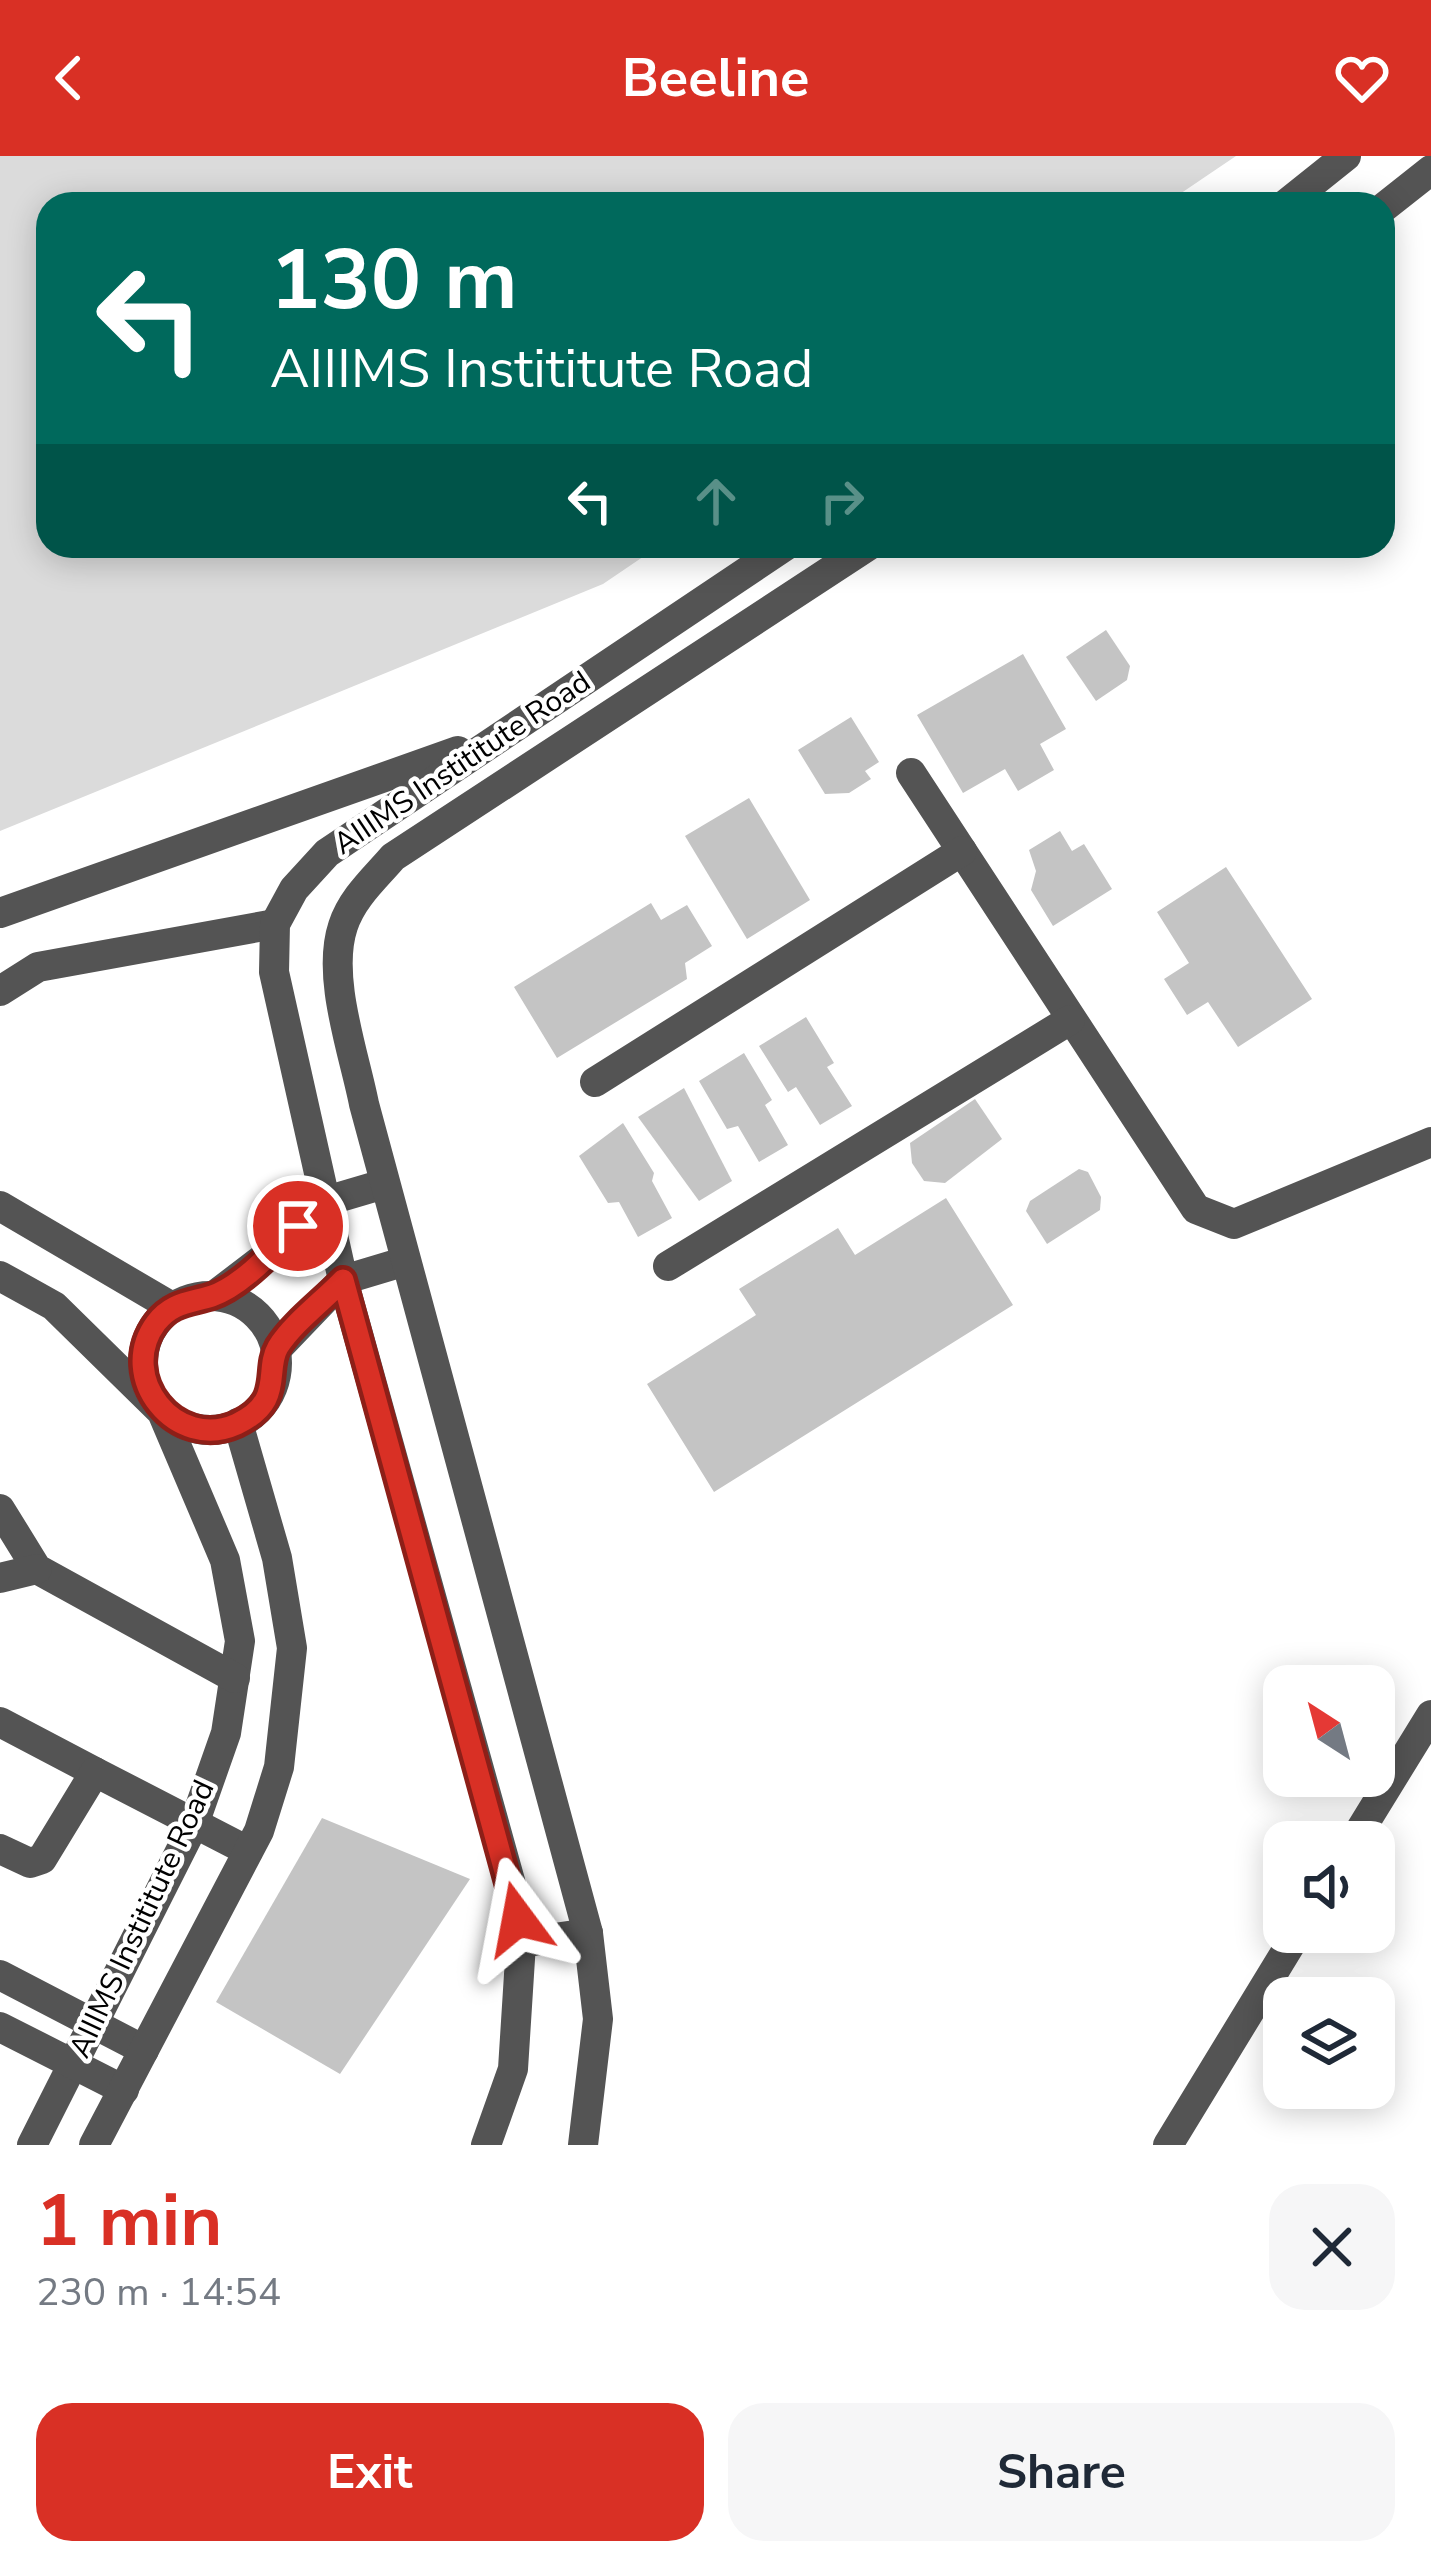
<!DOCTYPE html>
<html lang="en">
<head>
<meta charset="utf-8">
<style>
  :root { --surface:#fff; --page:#f6f6f7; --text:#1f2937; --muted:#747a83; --accent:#d93025 }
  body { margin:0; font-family:"Nunito Sans",sans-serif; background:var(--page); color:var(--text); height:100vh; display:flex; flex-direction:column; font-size:45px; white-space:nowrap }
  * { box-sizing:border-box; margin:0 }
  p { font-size:39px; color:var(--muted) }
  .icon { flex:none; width:66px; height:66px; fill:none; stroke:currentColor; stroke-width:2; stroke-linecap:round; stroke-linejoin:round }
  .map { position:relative; height:1989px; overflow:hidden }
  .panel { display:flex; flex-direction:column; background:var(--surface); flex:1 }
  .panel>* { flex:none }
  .top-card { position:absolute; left:36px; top:36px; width:1359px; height:366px; border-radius:36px; box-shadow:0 6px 30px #0003; background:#00695c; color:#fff; overflow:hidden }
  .needle { width:78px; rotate:324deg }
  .tools { position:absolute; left:1263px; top:1509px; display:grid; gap:24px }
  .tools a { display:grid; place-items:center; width:132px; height:132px; border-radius:24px; background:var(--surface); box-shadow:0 6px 30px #0003; font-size:60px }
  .pin { position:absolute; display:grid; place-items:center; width:102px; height:102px; color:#fff; margin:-51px; border:6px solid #fff; border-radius:50%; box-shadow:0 3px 12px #0007 }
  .me { position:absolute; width:132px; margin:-66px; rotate:347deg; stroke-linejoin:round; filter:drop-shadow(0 0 9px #0008) }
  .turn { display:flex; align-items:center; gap:42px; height:252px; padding:0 36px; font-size:54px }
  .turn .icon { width:156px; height:156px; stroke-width:2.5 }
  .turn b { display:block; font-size:84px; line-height:102px }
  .lanes { display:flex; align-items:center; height:114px; padding:0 36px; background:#0003; justify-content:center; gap:60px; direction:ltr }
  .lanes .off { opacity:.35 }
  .round { display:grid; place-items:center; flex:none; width:126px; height:126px; border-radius:36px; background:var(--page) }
  .summary { display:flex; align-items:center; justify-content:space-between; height:204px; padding:0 36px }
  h1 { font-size:72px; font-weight:700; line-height:90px; color:var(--accent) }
  .action { display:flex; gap:24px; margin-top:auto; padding:24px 36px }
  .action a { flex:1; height:138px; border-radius:36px; background:var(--accent); color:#fff; font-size:48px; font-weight:700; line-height:138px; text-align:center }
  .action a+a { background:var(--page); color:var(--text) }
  header { display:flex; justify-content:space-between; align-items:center; height:156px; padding:0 36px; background:var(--accent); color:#fff; font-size:54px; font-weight:700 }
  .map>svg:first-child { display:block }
  .green { fill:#dbdbdb }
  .building { fill:#c4c4c4 }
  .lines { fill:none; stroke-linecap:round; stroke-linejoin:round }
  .minor { stroke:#545454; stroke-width:30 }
  .route-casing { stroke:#8d1f18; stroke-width:30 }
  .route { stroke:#d93025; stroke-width:21 }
  .labels { text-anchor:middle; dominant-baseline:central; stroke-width:9; stroke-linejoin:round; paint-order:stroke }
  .street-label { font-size:30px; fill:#000; stroke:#fff }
</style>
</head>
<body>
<header><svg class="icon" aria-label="back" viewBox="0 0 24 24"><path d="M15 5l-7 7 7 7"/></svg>Beeline<svg class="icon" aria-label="heart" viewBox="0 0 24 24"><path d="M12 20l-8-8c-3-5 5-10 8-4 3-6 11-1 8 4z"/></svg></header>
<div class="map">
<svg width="1431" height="1989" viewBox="0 0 1431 1989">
  <rect width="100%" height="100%" fill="#fff"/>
  <polygon class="green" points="0,0 1236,0 1165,48 48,48 48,390 659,390 603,428 0,675"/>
  <g class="building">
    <polygon points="1106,474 1130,510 1127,524 1096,545 1066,501"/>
    <polygon points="1023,498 1066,573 1040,588 1054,614 1018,635 1005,613 963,637 917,559"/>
    <polygon points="851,561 879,606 865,615 871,623 849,637 825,638 798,594"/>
    <polygon points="749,642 810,744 747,783 685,680"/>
    <polygon points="1060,675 1072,695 1084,688 1112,733 1053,770 1031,734 1036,715 1029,694"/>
    <polygon points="1226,711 1312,843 1238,891 1208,846 1187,859 1164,823 1189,807 1157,756"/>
    <polygon points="651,747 661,764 687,749 712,790 685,807 687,823 557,902 514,831"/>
    <polygon points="806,861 834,907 827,911 852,950 820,969 796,931 788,936 759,890"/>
    <polygon points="744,897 772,944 765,949 788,989 759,1006 738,970 727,973 699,925"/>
    <polygon points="684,932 732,1025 699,1045 638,961"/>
    <polygon points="975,943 1002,983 945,1027 924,1025 912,1007 910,987"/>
    <polygon points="623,967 654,1017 652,1025 672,1062 638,1081 619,1046 608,1047 579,1000"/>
    <polygon points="1079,1013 1088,1016 1101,1041 1100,1054 1047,1088 1026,1055 1030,1045"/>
    <polygon points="946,1042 1013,1149 714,1336 647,1228 756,1159 739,1133 838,1072 855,1099"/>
    <polygon points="322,1662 470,1723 340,1918 216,1846"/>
  </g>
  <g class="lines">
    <g class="minor">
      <polyline points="1286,48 1346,0"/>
      <polyline points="1383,52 1431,14"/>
      <polyline points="911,617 1196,1053 1234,1068 1431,986"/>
      <polyline points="0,757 458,595"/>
      <polyline points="0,835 38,811 275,768"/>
      <polyline points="595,926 962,695"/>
      <polyline points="0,1050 172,1151"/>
      <polyline points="668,1110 1070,864"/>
      <polyline points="0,1120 54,1150 162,1256 225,1404 240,1485 226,1577 194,1668 32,1989"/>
      <polyline points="214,1140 274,1094 323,1046 384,1028"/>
      <circle cx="210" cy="1207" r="67"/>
      <polyline points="276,1194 343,1124 403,1106"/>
      <polyline points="0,1353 37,1413 235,1522"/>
      <polyline points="0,1422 37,1413"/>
      <polyline points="0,1566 95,1616"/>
      <polyline points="1353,1686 1431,1559"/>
      <polyline points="0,1693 30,1707 42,1703 95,1616 248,1695"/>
      <polyline points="521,1787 588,1777"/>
      <polyline points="0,1819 144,1894"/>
      <polyline points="0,1871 124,1934"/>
      <polyline points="94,1989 259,1675 279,1611 292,1492 277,1402 238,1267"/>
      <polyline points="486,1989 513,1913 521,1787 514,1739 343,1124 274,816 275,768 294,733 327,697 785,390"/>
      <path d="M583,1989L598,1863L588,1777L364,948C354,897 326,821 343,770C352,742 375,722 393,701L868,390"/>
      <polyline points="1168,1989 1298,1776"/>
    </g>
  </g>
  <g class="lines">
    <defs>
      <path id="route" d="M298,1070C276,1092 242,1130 212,1140C190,1147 172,1146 156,1167C116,1221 176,1296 237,1268C285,1245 264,1215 278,1191C293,1167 323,1145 343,1124L518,1763"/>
    </defs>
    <use href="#route" class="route-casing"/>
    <use href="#route" class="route"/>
  </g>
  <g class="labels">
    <g class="street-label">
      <text transform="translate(462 607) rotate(-34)">AIIIMS Instititute Road</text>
      <text transform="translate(142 1763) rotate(-65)">AIIIMS Instititute Road</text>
    </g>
  </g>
</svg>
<div class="tools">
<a><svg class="needle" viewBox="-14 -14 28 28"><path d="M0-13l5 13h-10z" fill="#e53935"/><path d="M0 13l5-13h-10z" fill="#747a83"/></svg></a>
<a><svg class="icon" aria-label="sound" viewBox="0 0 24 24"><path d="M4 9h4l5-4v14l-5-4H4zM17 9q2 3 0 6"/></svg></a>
<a><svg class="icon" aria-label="layers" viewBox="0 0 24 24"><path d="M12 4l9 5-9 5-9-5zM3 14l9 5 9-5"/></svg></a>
</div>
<div class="pin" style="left:298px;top:1070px;background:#d93025"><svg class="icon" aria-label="arrive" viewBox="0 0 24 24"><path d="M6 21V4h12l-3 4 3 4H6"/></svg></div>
<svg class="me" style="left:518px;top:1763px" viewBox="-20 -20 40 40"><path d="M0-17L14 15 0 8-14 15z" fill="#d93025" stroke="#fff" stroke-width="4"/></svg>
<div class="top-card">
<div class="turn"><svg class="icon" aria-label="left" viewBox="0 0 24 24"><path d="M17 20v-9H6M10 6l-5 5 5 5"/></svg><div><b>130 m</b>AIIIMS Instititute Road</div></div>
<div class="lanes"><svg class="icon" aria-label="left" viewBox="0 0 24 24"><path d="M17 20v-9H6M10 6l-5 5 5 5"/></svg><svg class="icon off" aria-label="ahead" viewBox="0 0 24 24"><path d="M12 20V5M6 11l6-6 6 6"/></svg><svg class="icon off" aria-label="right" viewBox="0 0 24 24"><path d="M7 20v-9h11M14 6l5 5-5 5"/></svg></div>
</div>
</div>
<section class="panel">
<div class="summary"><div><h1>1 min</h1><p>230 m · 14:54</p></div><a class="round"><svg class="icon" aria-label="close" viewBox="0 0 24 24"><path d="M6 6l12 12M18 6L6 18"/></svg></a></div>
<div class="action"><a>Exit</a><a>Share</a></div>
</section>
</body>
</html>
